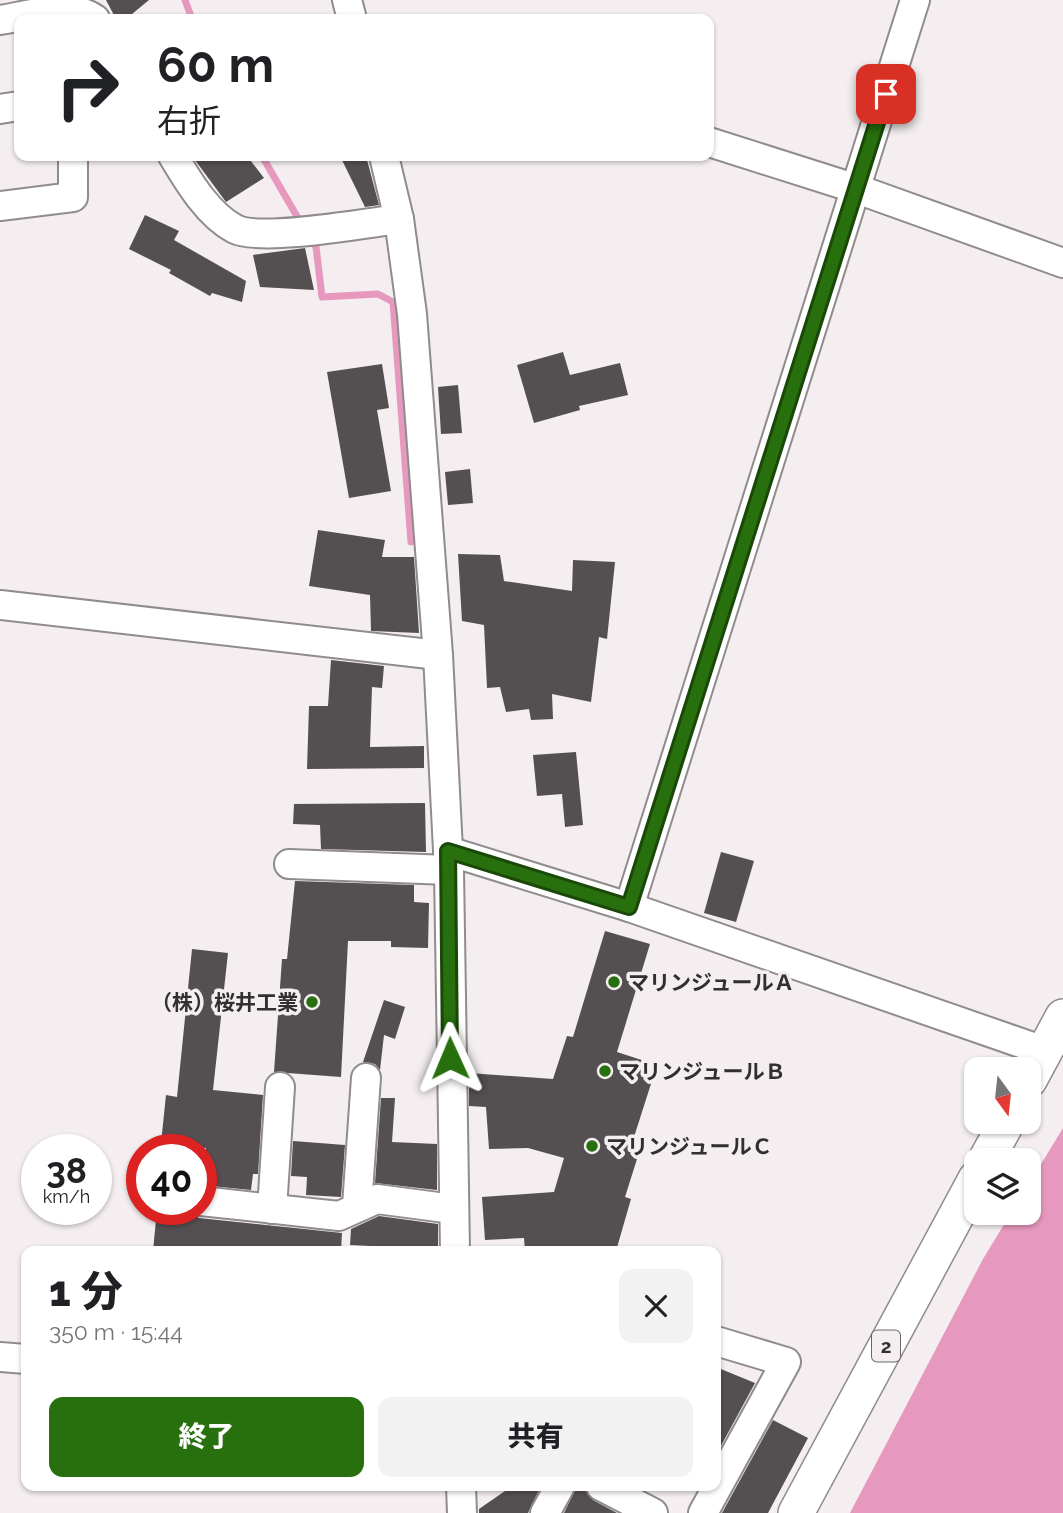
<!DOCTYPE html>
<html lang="ja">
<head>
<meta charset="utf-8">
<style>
  :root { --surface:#fff; --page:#f2f2f2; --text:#202124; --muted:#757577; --accent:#286f0d }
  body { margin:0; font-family:Raleway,"Noto Sans JP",sans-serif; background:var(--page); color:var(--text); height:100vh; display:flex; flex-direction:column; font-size:26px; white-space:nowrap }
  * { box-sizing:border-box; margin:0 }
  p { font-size:23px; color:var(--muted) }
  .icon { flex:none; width:38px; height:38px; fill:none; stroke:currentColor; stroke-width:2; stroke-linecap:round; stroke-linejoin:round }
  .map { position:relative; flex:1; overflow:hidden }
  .sheet { position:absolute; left:21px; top:1246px; width:700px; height:245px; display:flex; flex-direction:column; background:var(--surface); border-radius:14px; box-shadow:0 2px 5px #0004 }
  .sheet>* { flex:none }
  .banner { position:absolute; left:14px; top:14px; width:700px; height:147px; border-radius:14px; box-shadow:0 2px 5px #0004; background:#fff; color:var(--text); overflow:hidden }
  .needle { width:46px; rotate:165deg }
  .tools { position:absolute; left:964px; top:1057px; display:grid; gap:14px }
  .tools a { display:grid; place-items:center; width:77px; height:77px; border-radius:14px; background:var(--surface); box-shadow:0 2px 5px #0004; font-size:35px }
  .speed { position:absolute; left:21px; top:1134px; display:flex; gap:14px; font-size:35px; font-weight:700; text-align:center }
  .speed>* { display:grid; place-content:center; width:91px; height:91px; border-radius:50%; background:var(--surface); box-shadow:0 2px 5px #0004; line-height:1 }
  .speed small { font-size:18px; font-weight:400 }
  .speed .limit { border:10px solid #d22; background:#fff; color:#111 }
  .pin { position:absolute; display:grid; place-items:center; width:60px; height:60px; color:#fff; margin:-30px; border-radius:14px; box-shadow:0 4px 10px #0006 }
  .me { position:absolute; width:77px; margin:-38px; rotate:359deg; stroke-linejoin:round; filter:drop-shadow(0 0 5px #0008) }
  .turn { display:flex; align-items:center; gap:24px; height:147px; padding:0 28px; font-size:32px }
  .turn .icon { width:91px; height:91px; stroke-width:2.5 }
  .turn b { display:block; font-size:49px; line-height:60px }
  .round { display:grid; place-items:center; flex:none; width:74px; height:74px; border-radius:14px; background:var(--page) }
  .overview { display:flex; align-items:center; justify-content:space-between; height:119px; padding:0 28px }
  h1 { font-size:42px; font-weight:800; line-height:52px }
  .primary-button { display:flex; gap:14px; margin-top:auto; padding:14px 28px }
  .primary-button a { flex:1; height:80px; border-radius:14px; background:var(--accent); color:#fff; font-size:28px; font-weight:800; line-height:80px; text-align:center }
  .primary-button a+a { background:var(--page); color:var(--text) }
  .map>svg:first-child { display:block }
  .water { fill:#e798be }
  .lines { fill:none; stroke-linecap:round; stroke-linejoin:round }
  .stream { stroke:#e798be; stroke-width:7 }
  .building { fill:#544f51 }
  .minor-casing { stroke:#908b8d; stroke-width:32 }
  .major-casing { stroke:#908b8d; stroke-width:38 }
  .minor { stroke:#fff; stroke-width:28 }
  .major { stroke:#fff; stroke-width:35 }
  .route-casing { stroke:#1a4808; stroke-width:18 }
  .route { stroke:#286f0d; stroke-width:12 }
  .poi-dot { fill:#286f0d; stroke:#f4eef0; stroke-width:2.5 }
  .labels { text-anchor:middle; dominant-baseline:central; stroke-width:7; stroke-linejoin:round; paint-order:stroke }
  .shield { fill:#f4eef0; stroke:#6c686a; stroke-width:2 }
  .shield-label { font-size:19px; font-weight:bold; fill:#312f30 }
  .poi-label { font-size:21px; font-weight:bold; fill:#312f30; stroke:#f4eef0; text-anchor:start }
</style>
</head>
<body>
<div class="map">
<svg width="1063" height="1513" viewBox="0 0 1063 1513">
  <rect width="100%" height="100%" fill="#f4eef0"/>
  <polygon class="water" points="1063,1128 1063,1513 850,1513 983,1259 1011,1213 1029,1213 1029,1184"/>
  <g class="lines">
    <g class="stream">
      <polyline points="185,0 192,19"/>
      <polyline points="262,156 302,225"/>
      <polyline points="310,238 316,247 322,297 378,294 393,302 411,542"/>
    </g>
  </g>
  <g class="building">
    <polygon points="106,0 149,0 126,19 116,19"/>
    <polygon points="192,156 247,156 264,178 226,202"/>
    <polygon points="340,156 366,156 379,205 365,207"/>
    <polygon points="145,215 179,231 174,240 246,281 242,302 212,293 210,296 169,273 171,270 129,249"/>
    <polygon points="305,248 314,290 260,287 253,255"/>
    <polygon points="563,352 570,375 620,363 628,395 579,406 580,410 534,423 517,365"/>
    <polygon points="382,364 389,408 377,410 391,491 349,498 327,372"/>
    <polygon points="458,385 462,433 441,434 438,387"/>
    <polygon points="470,469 473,503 448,505 445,472"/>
    <polygon points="318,530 385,540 382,557 414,557 419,633 371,631 370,595 309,586"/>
    <polygon points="458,554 500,555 504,581 572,591 573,560 615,562 607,639 599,637 591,702 552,694 553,719 531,720 529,709 506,712 500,687 487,688 484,625 462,621"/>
    <polygon points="331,660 384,666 382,688 372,687 370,747 424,746 424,768 307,769 309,706 328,706"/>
    <polygon points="576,752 583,825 565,827 562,794 537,796 533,755"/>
    <polygon points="425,803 426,852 321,849 320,825 293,824 294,804"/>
    <polygon points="721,852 754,861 736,922 704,913"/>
    <polygon points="295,881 414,885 414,902 429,903 428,948 391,947 391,941 348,941 341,1077 274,1072 282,959 287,959"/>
    <polygon points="605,931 650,944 617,1052 657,1065 634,1137 643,1140 625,1197 631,1199 616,1251 525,1251 524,1238 485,1240 482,1197 554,1192 564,1158 528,1148 489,1149 486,1107 469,1106 469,1073 553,1079 567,1036 573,1037"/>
    <polygon points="192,949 228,953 213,1090 263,1095 258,1174 253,1174 251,1190 201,1185 206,1148 161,1143 166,1095 177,1097"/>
    <polygon points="384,1000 405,1007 395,1039 384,1035 380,1070 375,1064 363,1062"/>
    <polygon points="381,1098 395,1098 392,1142 437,1144 437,1190 375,1183"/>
    <polygon points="293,1141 345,1145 341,1197 306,1195 307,1177 291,1176"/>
    <polygon points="157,1209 187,1209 199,1218 342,1233 341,1251 153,1251"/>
    <polygon points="379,1216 438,1224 438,1251 390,1251 390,1247 350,1245 351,1229"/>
    <polygon points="716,1367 755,1383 716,1455"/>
    <polygon points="773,1420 808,1438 768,1513 722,1513"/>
    <polygon points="512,1486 541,1486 528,1513 479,1513 479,1509"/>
    <polygon points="577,1486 584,1487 593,1500 617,1513 564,1513"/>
  </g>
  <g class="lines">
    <defs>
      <g id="minor">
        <polyline points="347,0 352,19"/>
        <path d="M0,20C28,16 70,1 95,19"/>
        <polyline points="0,109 19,106"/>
        <polyline points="709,142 857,189 1063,263"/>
        <path d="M173,156C188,181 208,215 235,229C261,242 366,223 399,219"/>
        <polyline points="384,156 399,219 412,314 438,655 449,870 455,1251"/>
        <polyline points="0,206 73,197 73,156"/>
        <polyline points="0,605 438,655"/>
        <polyline points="448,851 629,907 1044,1051"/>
        <polyline points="289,864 449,870"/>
        <polyline points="629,907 915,0"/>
        <polyline points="201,1201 339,1216 377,1199 453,1209"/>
        <polyline points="357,1206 366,1078"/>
        <polyline points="272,1209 280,1087"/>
        <polyline points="0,1357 26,1359"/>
        <polyline points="461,1486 462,1513"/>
        <polyline points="601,1486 653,1513"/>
        <polyline points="545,1513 560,1486"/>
        <polyline points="703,1513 786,1362 716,1341"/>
      </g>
      <g id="major">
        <polyline points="1029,1080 1063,1017"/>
        <polyline points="986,1160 1007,1122"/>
        <polyline points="796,1513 976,1179"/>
      </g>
    </defs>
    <use href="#minor" class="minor-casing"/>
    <use href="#major" class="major-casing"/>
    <use href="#minor" class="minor"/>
    <use href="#major" class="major"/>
  </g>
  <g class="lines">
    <defs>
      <polyline id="route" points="450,1058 448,851 629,907 886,94"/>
    </defs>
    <use href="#route" class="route-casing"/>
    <use href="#route" class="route"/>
  </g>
  <g class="poi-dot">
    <circle cx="614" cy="982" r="7"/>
    <circle cx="312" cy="1002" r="7"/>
    <circle cx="605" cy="1071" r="7"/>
    <circle cx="592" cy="1146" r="7"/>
  </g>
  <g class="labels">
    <rect class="shield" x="872" y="1330.5" width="28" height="31" rx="5"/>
    <g class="shield-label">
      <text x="886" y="1346">2</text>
    </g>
    <g class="poi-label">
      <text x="628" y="982">マリンジュールＡ</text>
      <text x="298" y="1002" text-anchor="end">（株）桜井工業</text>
      <text x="619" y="1071">マリンジュールＢ</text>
      <text x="606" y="1146">マリンジュールＣ</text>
    </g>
  </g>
</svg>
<div class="tools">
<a><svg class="needle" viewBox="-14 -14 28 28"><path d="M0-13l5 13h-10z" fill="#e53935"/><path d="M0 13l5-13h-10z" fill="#757577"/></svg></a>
<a><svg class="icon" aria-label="layers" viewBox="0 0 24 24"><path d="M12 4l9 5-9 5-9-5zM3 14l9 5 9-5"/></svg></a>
</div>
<div class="speed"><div>38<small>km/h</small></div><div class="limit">40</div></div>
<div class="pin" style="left:886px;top:94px;background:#d93025"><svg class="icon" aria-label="arrive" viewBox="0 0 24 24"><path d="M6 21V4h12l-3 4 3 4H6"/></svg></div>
<svg class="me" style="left:450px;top:1058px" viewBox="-20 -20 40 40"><path d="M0-17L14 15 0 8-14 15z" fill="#286f0d" stroke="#fff" stroke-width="4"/></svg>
<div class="banner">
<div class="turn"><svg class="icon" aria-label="right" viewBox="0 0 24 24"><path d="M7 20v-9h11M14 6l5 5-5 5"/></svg><div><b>60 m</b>右折</div></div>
</div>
<section class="sheet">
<div class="overview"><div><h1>1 分</h1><p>350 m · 15:44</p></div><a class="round"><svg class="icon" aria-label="close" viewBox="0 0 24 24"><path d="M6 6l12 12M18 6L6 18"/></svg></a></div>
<div class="primary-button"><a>終了</a><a>共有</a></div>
</section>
</div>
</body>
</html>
